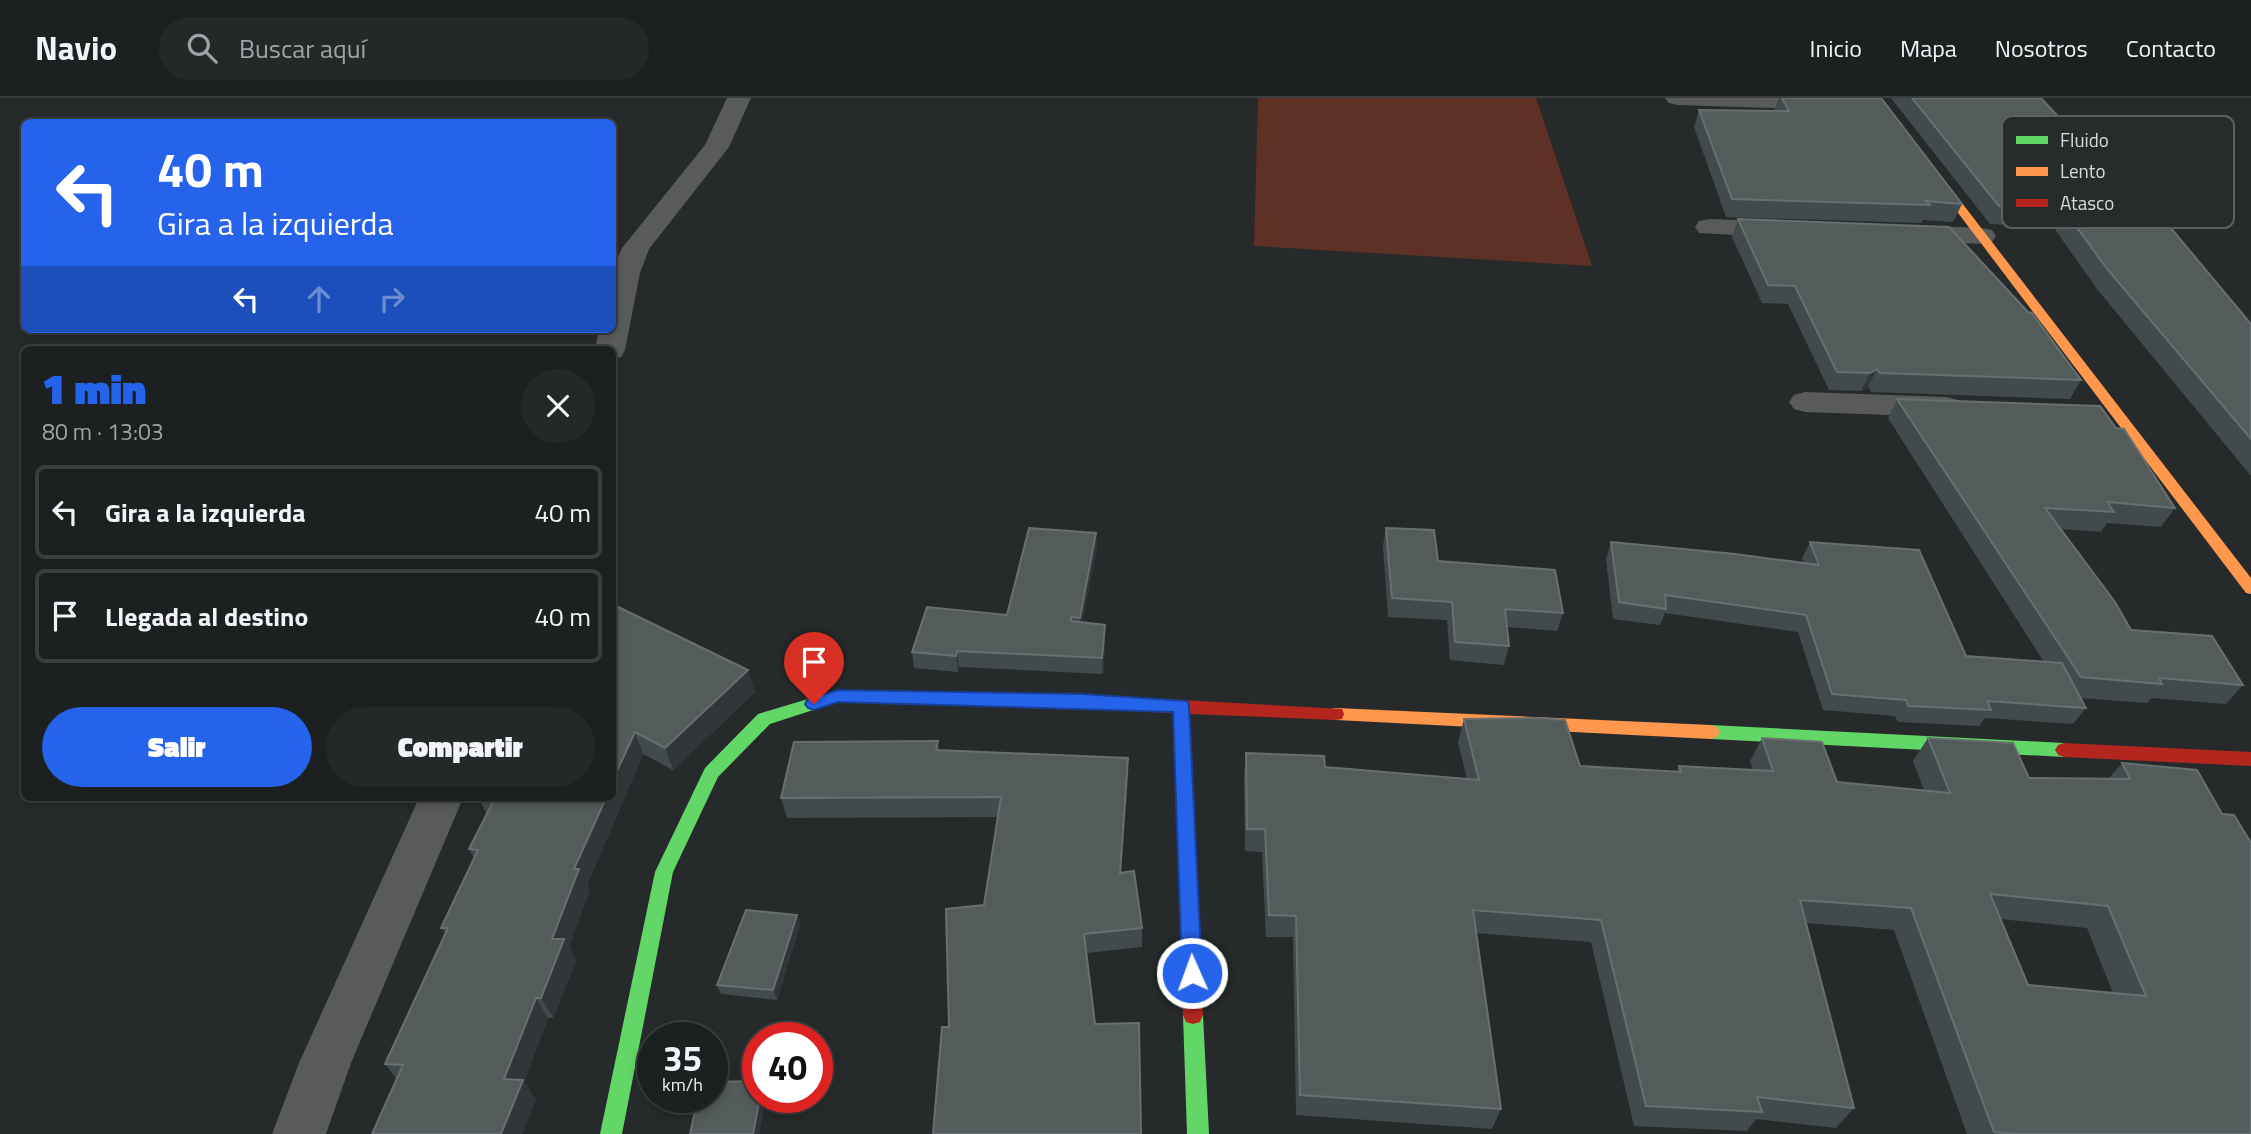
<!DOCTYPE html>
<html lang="es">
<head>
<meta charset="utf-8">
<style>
  :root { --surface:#1d2020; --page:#252829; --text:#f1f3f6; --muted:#a0a3a5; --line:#3b3e3e; --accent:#2563eb }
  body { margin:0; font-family:"Titillium Web",sans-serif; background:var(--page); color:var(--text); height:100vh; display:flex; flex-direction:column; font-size:26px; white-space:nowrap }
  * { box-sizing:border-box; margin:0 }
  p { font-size:23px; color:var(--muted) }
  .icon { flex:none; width:38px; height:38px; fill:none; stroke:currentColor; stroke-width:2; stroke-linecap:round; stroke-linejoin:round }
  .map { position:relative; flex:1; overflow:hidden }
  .side { position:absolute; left:21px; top:248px; width:595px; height:455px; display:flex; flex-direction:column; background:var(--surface); border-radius:10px; box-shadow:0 4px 10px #0003,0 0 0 2px var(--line) }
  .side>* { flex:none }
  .banner { position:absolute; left:21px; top:21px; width:595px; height:214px; border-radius:10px; box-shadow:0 4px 10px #0003,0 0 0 2px var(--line); background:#2563eb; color:#fff; overflow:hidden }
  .speed { position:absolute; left:637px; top:924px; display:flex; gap:14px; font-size:35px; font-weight:700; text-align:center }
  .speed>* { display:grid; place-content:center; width:91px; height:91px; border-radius:50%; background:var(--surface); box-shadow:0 4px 10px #0003,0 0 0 2px var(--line); line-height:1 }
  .speed small { font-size:18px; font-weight:400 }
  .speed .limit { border:10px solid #d22; background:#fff; color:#111 }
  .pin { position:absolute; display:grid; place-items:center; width:60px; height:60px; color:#fff; margin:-72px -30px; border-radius:50% 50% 50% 0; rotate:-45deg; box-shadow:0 0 7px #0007 }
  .pin .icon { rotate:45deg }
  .me { position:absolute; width:77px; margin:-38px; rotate:358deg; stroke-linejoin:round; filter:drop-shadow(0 0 5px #0008) }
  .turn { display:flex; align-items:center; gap:24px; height:147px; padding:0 21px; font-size:32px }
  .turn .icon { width:91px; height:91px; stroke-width:2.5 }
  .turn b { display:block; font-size:49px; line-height:60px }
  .lanes { display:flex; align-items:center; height:66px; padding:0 21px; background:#0003; justify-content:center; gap:35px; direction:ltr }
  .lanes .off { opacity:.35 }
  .round { display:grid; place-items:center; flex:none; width:74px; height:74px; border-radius:37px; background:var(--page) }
  .overview { display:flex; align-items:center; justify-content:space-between; height:119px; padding:0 21px }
  h1 { font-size:42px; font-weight:800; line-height:52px; color:var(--accent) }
  .primary-button { display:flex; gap:14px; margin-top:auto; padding:14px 21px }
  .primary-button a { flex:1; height:80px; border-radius:42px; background:var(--accent); color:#fff; font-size:28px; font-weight:800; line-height:80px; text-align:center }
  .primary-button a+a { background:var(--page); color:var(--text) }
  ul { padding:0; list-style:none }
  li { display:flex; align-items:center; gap:21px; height:94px; margin:0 14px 10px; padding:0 7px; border:4px solid var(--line); border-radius:10px }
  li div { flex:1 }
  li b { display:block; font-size:26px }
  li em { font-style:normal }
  header { display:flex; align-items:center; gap:42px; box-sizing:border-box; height:98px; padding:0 35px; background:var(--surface); border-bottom:2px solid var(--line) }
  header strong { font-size:33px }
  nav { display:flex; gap:38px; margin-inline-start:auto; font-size:24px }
  .search { width:490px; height:63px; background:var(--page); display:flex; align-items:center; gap:18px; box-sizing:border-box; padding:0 24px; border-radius:38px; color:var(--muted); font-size:26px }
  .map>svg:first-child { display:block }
  .green { fill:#5f3025 }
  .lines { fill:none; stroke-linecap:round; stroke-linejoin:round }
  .street { fill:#595b5b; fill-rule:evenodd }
  .fast { fill:#63d668; fill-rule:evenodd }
  .slow { fill:#ff974d; fill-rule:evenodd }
  .jam { fill:#b3261e; fill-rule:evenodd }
  .wall { fill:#424b4c; fill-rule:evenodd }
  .shaded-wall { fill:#313738 }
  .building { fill:#535b5b; stroke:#686f70; stroke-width:2; fill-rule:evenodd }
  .route { fill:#2563eb; stroke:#184099; stroke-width:2 }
  .key { fill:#262b2b; stroke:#5c6060; stroke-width:2 }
  .key-label { font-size:19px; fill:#d9dcdc }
</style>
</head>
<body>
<header>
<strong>Navio</strong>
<div class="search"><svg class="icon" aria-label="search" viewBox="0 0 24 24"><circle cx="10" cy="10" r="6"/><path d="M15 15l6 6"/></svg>Buscar aquí</div>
<nav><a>Inicio</a><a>Mapa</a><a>Nosotros</a><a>Contacto</a></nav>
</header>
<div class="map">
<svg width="2251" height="1036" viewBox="0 0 2251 1036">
  <rect width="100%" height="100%" fill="#272a2a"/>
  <polygon class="green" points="1258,0 1536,0 1592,168 1254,148"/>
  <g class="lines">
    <g class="street">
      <polygon points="727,0 751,0 729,49 649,151 640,175 625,252 621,259 612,261 612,252 595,252 599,231 612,231 612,173 622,150 705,47"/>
      <polygon points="1665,0 1838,0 1842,5 1838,10 1830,12 1677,7 1669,5"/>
      <polygon points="1709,121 1787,124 1797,126 1801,132 1797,138 1787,140 1699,135 1695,129 1699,123"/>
      <polygon points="1903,127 1982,130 1992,132 1996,138 1992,144 1982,146 1893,141 1889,135 1893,129"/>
      <polygon points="1805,294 1947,299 1958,302 1963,309 1958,316 1947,319 1805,314 1794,311 1789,304 1794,297"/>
      <polygon points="419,700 463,700 351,965 326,1036 272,1036 299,965"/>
    </g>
    <g class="fast">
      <polygon points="838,592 1016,596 1022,598 1024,602 1022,606 1016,608 838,604 770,626 718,679 673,774 622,1036 600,1036 655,774 705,670 758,616"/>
      <polygon points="1711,627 2064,645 2070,647 2073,652 2070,657 2064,659 1711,641 1705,639 1702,634 1705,629"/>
      <polygon points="1193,908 1200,910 1203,917 1209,1036 1187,1036 1183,917 1186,910"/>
    </g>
    <g class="slow">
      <polygon points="1871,0 1881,0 2251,480 2251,496 2246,495"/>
      <polygon points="1336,610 1711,627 1717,629 1720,634 1717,639 1711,641 1336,622 1330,621 1328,616 1330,611"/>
    </g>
    <g class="jam">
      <polygon points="1016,596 1181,602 1342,611 1344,616 1342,621 1336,622 1190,616 1203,917 1200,924 1193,926 1186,924 1183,917 1173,615 1016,608 1010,606 1008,602 1010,598"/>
      <polygon points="2064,645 2251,654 2251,668 2064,659 2058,657 2055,652 2058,647"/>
    </g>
  </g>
  <g class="wall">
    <polygon points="1779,0 1881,0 1962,106 1953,124 1923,122 1921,125 1726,119 1694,29 1699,12 1774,13"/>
    <polygon points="1891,0 2041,0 2111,76 2164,129 2251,226 2251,378 2097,191 2054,130 1990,126"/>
    <polygon points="1738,121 2081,282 2070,301 1871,294 1868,289 1861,293 1829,292 1788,206 1762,205 1732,139"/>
    <polygon points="1897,301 2175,410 2161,429 2107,425 2101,434 2061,431 2131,532 2243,587 2226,606 2151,600 2147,605 2081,600 2086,610 2073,626 1985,620 1979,628 1898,624 1895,618 1823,612 1798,534 1665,515 1660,527 1613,521 1606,461 1611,444 1804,465 1802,460 1810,444 1966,558 2044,564 1888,320"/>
    <polygon points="1386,430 1438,463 1563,515 1557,533 1507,529 1509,548 1504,567 1450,562 1447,522 1388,519 1383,448"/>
    <polygon points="1097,451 1082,524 1105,527 1105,543 1103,576 959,569 958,574 914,570 912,554 1007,517"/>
    <polygon points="612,506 755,594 673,672 643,656 587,787 590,792 569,848 576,862 553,920 548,920 524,984 536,1002 522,1036 372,1036 397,981 385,966 446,836 441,830 474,760 469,751 487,716 478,700 612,700"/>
    <path d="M1464,621L1580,668L1676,674L1679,668L1753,672L1750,663L1762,640L1837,684L1924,692L1913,663L1928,640L2029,680H2109L2122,665L2197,672L2251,1036H1967L1894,832L1806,825L1854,1010L1836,1030L1756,1021L1747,1033L1634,1028L1591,844L1476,835L1501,1011L1492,1031L1296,1017L1293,839H1266L1262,754L1245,753L1244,678L1246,655L1325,669L1467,681L1458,644ZM2001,821L2087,830L2113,895L2028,887Z"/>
    <polygon points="938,643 939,652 1128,660 1128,680 1121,775 1142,830 1142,849 1086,855 1095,926 1141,1036 933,1036 949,929 984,807 998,719 787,720 781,700"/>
    <polygon points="800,827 777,902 721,896 717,887"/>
  </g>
  <g class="shaded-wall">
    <polygon points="1877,271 1868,289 1861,293 1870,275"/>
    <polygon points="1096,435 1097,451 1080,536 1080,520"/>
    <polygon points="1105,527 1105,543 1103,576 1102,560"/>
    <polygon points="957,553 959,569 958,574 956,558"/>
    <polygon points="748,572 755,594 673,672 665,650"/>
    <polygon points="635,634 643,656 587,787 590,792 569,848 576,862 553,920 541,900 552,841 574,771 606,700 612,700 612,684"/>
    <polygon points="1128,660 1128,680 1120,794 1120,775"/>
    <polygon points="797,817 800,827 777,902 773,892"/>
    <polygon points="536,900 548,920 524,984 536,1002 522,1036 501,1036 504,981"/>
    <polygon points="760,999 766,999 759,1036 753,1036"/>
  </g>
  <g class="building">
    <polygon points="1782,0 1881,0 1962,106 1926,103 1930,107 1732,101 1699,12 1789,13"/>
    <polygon points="1912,0 2041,0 2111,76 2120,77 2164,129 2170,129 2251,226 2251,341 2108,172 2064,112 1999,108"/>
    <polygon points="1738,121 1949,129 2028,214 2032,215 2081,282 1880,275 1877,271 1870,275 1837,274 1795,188 1768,187"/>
    <polygon points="1897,301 2100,308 2116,330 2124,331 2175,410 2107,404 2114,414 2045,410 2115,504 2131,532 2212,538 2243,587 2159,580 2162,586 2081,579"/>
    <polygon points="1029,430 1096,435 1080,520 1071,519 1071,523 1105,527 1102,560 957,553 956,558 912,554 927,509 1007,517"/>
    <polygon points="1386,430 1434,432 1438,463 1555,472 1563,515 1505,511 1509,548 1455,544 1452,504 1392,500"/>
    <polygon points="1611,444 1735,456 1819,467 1810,444 1919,452 1966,558 2062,565 2086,610 1987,603 1991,612 1908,608 1906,602 1832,596 1806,517 1665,497 1666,511 1619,504"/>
    <polygon points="612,506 748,572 665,650 635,634 612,684"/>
    <path d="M1536,620L1565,622L1580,668L1681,674L1679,668L1773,673L1762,640L1822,644L1837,684L1950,695L1928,640L2013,645L2029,680L2130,681L2122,665L2197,672L2222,716L2234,717L2251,745V1036H2014L1994,1034L1911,810L1800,802L1854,1010L1757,999L1762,1014L1646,1008L1601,822L1473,812L1501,1011L1300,997L1296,818L1269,817L1265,731H1247L1246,655L1324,658L1325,669L1479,682L1464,621ZM1990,796L2108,808L2146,898L2028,887Z"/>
    <polygon points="938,643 936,652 1128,660 1120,775 1134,773 1142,830 1084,836 1095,926 1139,925 1141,1036 933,1036 942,929 949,929 946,811 984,807 1001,699 781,700 794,644"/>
    <polygon points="492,700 606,700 574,771 579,771 552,841 564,841 541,900 536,900 504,981 523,982 501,1036 372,1036 403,967 385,966 448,830 441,830 478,752 469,751 495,700"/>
    <polygon points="746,812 797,817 773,892 717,887"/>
    <polygon points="758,983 758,999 760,999 753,1036 690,1036 698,999 712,999 712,984"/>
  </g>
  <polygon class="route" points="838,592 1083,596 1187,603 1189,608 1202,875 1199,882 1192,884 1185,882 1182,875 1173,614 838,604 814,612 808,610 805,606 808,601"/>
  <rect x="2002" y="18" width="232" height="112" rx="10" class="key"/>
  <rect x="2016" y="38" width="32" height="8" fill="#63d668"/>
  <rect x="2016" y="69" width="32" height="9" fill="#ff974d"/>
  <rect x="2016" y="101" width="32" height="8" fill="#b3261e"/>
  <g class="key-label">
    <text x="2060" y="49">Fluido</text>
    <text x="2060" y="80">Lento</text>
    <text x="2060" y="112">Atasco</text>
  </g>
</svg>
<div class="speed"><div>35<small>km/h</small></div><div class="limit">40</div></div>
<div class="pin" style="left:814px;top:606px;background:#d93025"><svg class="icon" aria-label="arrive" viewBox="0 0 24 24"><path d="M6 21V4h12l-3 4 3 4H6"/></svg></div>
<svg class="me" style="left:1192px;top:875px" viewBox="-20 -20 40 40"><circle r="17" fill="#2563eb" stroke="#fff" stroke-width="3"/><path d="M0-11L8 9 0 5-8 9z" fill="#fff"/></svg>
<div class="banner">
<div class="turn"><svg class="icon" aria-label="left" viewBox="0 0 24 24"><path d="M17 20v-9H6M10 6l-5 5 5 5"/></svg><div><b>40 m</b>Gira a la izquierda</div></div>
<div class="lanes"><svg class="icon" aria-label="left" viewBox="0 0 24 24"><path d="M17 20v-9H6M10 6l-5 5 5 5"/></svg><svg class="icon off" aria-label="ahead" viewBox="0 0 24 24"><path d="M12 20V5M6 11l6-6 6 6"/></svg><svg class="icon off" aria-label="right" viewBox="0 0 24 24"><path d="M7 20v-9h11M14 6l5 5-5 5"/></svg></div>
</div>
<section class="side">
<div class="overview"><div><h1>1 min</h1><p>80 m · 13:03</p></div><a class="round"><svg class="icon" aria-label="close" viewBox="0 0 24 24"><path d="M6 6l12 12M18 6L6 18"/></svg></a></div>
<ul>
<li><svg class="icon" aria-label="left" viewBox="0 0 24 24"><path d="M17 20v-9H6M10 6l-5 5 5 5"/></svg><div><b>Gira a la izquierda</b></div><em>40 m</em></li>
<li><svg class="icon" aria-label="arrive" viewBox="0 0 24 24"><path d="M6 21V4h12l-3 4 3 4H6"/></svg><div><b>Llegada al destino</b></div><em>40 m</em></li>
</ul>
<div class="primary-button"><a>Salir</a><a>Compartir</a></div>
</section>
</div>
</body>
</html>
